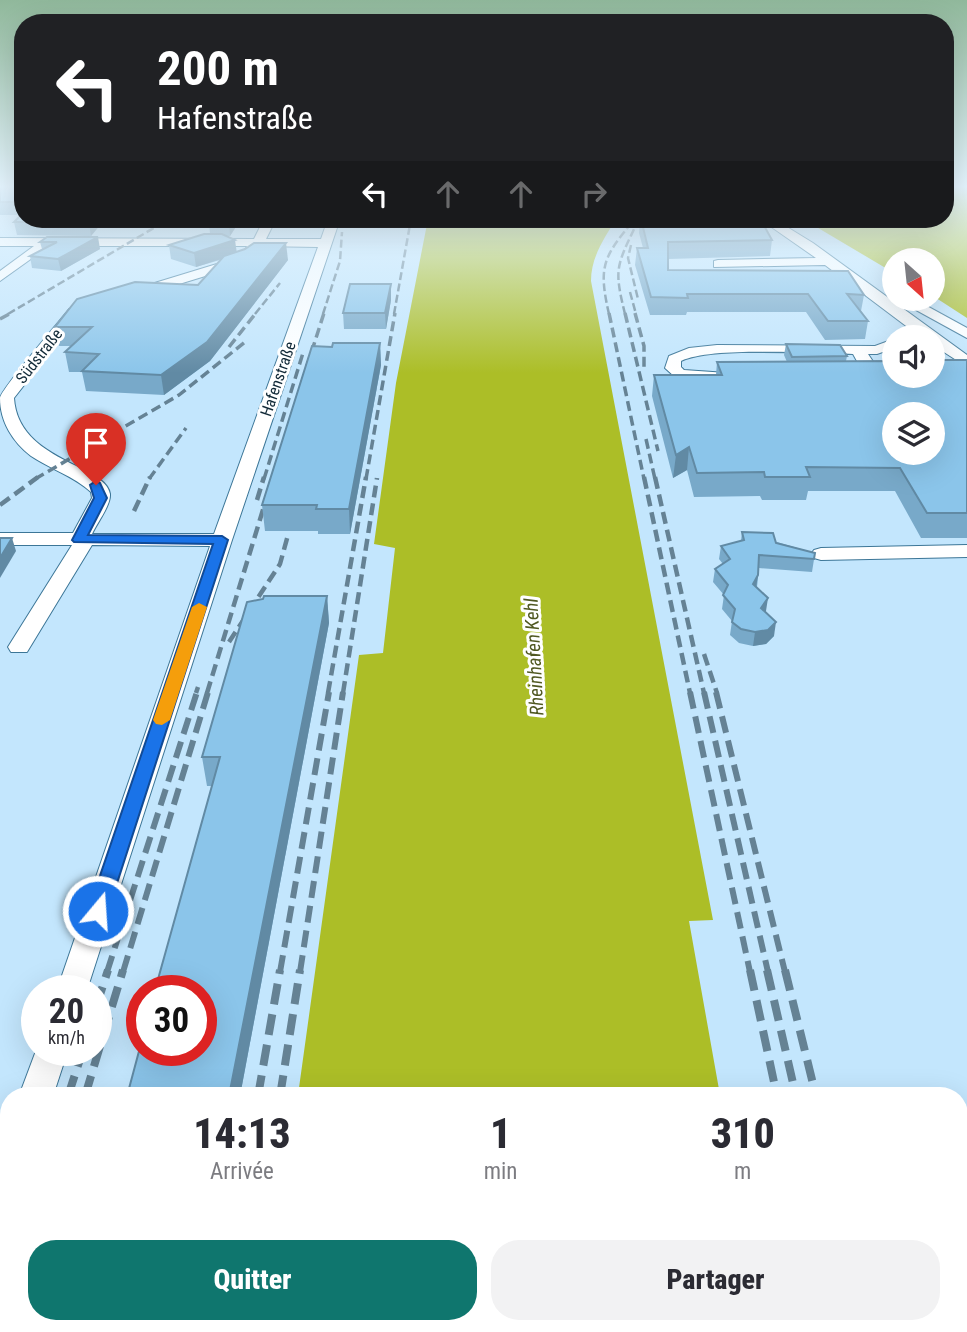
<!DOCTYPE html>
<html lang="fr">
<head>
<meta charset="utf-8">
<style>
  :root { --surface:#fff; --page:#f2f2f3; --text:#2b2b33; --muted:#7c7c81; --accent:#0f766e }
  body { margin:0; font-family:"Roboto Condensed",sans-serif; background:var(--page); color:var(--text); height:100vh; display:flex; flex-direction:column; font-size:26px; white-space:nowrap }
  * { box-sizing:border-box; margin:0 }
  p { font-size:23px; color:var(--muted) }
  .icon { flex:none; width:38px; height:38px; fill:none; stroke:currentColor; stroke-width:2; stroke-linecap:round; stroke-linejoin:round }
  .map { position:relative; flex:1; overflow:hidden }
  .sheet { position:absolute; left:0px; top:1087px; width:968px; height:247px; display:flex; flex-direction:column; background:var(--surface); border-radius:28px 28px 0 0; box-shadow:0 7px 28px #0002 }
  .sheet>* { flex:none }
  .hud { position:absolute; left:14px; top:14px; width:940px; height:214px; border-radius:28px; box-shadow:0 7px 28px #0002; background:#202124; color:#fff; overflow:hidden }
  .needle { width:46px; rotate:153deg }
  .controls { position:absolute; left:882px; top:248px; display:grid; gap:14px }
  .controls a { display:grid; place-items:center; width:63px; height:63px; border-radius:50%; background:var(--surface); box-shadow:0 7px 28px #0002; font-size:35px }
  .speed { position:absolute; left:21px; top:975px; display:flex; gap:14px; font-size:35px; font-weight:700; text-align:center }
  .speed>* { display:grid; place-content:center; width:91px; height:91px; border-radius:50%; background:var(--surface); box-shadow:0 7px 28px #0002; line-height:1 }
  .speed small { font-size:18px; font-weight:400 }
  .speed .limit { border:10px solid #d22; background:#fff; color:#111 }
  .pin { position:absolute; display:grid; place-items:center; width:60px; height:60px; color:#fff; margin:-72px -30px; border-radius:50% 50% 50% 0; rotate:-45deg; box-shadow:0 0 7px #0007 }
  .pin .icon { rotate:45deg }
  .me { position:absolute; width:77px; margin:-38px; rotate:18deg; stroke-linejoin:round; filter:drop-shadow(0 0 5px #0008) }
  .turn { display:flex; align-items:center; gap:24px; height:147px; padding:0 28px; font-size:32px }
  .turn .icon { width:91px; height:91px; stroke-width:2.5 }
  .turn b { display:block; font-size:49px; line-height:60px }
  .lanes { display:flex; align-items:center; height:66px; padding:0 28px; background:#0003; justify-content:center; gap:35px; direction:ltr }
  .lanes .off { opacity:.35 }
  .eta { display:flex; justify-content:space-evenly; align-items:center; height:119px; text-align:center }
  .eta b { font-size:42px; font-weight:800; line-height:49px }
  .primary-button { display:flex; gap:14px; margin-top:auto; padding:14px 28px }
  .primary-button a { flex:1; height:80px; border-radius:28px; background:var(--accent); color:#fff; font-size:28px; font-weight:800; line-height:80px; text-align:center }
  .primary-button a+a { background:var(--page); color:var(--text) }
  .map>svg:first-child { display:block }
  .water { fill:#acbe27 }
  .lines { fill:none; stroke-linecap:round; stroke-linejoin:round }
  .minor-casing { stroke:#3c7697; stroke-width:2 }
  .minor { fill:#fff; fill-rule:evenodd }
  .rail-far4 { stroke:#658294; stroke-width:2.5; stroke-dasharray:8 3.5; stroke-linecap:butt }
  .rail-far3 { stroke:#658294; stroke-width:3.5; stroke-dasharray:10 5; stroke-linecap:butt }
  .rail-far2 { stroke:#658294; stroke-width:4.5; stroke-dasharray:12 6; stroke-linecap:butt }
  .rail-far1 { stroke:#658294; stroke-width:6; stroke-dasharray:17 8; stroke-linecap:butt }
  .rail { stroke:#658294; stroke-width:8; stroke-dasharray:21 10; stroke-linecap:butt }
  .wall { fill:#78a9c9 }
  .shaded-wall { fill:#618aa4 }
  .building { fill:#8bc5ea; stroke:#618aa4; stroke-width:2; fill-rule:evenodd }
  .route { fill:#1a73e8; stroke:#114b97; stroke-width:2 }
  .slow { fill:#f59e0b }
  .labels { text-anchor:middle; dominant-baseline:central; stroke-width:6; stroke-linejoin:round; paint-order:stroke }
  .far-street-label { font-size:16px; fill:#112937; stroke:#fff }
  .water-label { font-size:19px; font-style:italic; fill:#505821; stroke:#fff }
</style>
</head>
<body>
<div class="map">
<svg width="967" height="1332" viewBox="0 0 967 1332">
  <rect width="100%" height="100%" fill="#c3e6fd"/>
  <g class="water">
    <polygon points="945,186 967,186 967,318 933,296 933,261 894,261 894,273 803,219 945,219"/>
    <path d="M428,219H616C604,239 591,257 591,281L713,920L689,921L720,1095H298L359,655L383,653L395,548L374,544L396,383Z"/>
    <polygon points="266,1325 759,1325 761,1332 265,1332"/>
  </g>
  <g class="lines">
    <defs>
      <g id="minor">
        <path d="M264,219H276L266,239H321L328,219H340L232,540L87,990H57L210,546L92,545L27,652H11L8,647L72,545H0V533H73L92,498L91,492C74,476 50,469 31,456C13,442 0,422 0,398C2,388 59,322 69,309H79V315L14,398C18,462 106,464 110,494C111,505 97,523 92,534H214L318,247L259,246V251L251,262L140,296L133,292L135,289L243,256L247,246H49L0,281V271L34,246H0V238L254,239Z"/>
        <polygon points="760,219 774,219 813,243 967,355 967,367 933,345 933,338 922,338 825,265 714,267 714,261 718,260 816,258"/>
        <polygon points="896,299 914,299 967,328 967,338"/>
        <path d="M894,339V348L877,354H868L874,363L870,374L848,380L840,375L843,372L858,368V363L853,354C812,354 714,346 681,361V367L684,370L727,373L730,376L722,381L680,379L675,377L665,368L669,356L689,348L717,345L875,346Z"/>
        <polygon points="967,545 967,557 821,560 814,558 811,554 814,550 821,548"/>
        <polygon points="37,1048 68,1050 53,1096 19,1096"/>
        <polygon points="9,1161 9,1216 0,1219 0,1164"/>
      </g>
    </defs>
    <use href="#minor" class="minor-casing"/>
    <use href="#minor" class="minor"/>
    <g class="rail-far4">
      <polyline points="631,245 628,258 638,299"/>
      <polyline points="630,292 636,314"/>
      <polyline points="8,314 169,219"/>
      <polyline points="255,314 280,283"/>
      <polyline points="323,314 340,261 342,232"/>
      <polyline points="394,314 411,219"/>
      <path d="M609,314C598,266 603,257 635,219"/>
      <path d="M625,314C614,269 616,267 636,225"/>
    </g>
    <g class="rail-far3">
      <polyline points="609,313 644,479"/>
      <polyline points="625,313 658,451"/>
      <polyline points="635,313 644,346 644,367"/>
      <polyline points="0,319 11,313"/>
      <polyline points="229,347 256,313"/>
      <polyline points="307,366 324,313"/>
      <polyline points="646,439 655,479"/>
      <polyline points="35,479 179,395 245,342"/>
      <polyline points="149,479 186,428"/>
      <polyline points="264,479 303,353"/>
      <polyline points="366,479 395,313"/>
    </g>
    <g class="rail-far2">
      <polyline points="644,477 690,693"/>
      <polyline points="655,477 704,693"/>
      <polyline points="257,500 264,477"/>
      <polyline points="0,505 38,477"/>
      <polyline points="134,511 150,477"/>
      <polyline points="229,642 280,564 288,535"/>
      <polyline points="704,654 717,693"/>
      <polyline points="196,693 198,687"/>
      <polyline points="207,693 269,490"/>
      <polyline points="328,693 366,477"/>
      <polyline points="343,693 377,478"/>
    </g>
    <g class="rail-far1">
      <polyline points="690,692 750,972"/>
      <polyline points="704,692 768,972"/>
      <polyline points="716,692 785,972"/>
      <polyline points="107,972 197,692"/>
      <polyline points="123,972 208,692"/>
      <polyline points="280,972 329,692"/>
      <polyline points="300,972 343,692"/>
    </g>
    <g class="rail">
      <polyline points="750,970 777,1096"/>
      <polyline points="767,970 796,1096"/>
      <polyline points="785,970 816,1096"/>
      <polyline points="96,1007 108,970"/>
      <polyline points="68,1096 83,1050"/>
      <polyline points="85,1096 123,970"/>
      <polyline points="258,1096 280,970"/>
      <polyline points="280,1096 300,970"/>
      <polyline points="0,1312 9,1284"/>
      <polyline points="826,1325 828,1332"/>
      <polyline points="848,1325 849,1332"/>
      <polyline points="872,1325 874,1332"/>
      <polyline points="14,1332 16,1325"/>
      <polyline points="216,1332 218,1325"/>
      <polyline points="242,1332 244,1325"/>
    </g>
  </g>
  <g class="wall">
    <polygon points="0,186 23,186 23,219 105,219 91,236 17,235 14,222 21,215 0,215"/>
    <polygon points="211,219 259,219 257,222 239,222 230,236 226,236 237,252 288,260 210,361 164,395 86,391 82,372 69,372 65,352 72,346 59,346 55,327 198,285 220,260 196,267 171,259 169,245 210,234 209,222"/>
    <polygon points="640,219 751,219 753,222 772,240 770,256 668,259 668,270 864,295 861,311 868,321 865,339 825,340 806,312 687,312 686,315 650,315 635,265 637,248 643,248 639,233"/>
    <polygon points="47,237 100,249 61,271 32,268 30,256 42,249 40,242"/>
    <polygon points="391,300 386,329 344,329 343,313"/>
    <polygon points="380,343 381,365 350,534 318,534 318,531 265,531 262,505 332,347"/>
    <polygon points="786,344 847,356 846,361 967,360 967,538 921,538 895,491 808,491 806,500 762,500 760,496 694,497 687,470 673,478 652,396 654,375 716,375 717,362 787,362 784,355"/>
    <polygon points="742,532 815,553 812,572 759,568 757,587 774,636 766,644 753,646 739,643 730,635 732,621 722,609 724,595 713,582 715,569 723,564 719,559 721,546 741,541"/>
    <polygon points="327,596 329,623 240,1096 127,1096 212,786 207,786 202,757 263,599"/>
  </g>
  <g class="shaded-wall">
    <polygon points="91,219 105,219 91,236 89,222"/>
    <polygon points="231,219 238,219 239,222 230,236 229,223"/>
    <polygon points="98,237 100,249 61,271 58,259"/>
    <polygon points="235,240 237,254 196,267 194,253"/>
    <polygon points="286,243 288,260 210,361 164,395 161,375"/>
    <polygon points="391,284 391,300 386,329 385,313"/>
    <polygon points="380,343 381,365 350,534 349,509"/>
    <polygon points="689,447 687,470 673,478 676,455"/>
    <polygon points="12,538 16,551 0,578 0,558"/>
    <polygon points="758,575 756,588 753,584"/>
    <polygon points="327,596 329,623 240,1096 229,1096"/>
    <polygon points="768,598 766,611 759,621 761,608"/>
    <polygon points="776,622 774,636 766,644 753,646 755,632"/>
    <polygon points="184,1325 197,1325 196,1332 182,1332"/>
  </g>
  <g class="building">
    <rect x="0" y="186" width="23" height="16"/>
    <polygon points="23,213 23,219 91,219 89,222 14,222"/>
    <polygon points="211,219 231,219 229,223 209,222"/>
    <polygon points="641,219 751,219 753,222 762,222 772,240 668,242 668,270 848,271 864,295 847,294 868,321 828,321 808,294 687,294 688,298 651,297 637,248 648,248"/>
    <polygon points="204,234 222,234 235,240 194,253 169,245"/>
    <polygon points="47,237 98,237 58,259 30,256 57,242 40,242"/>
    <polygon points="254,243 286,243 207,342 161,375 82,371 99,354 65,352 92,327 55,327 77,299 135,282 198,285 224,256 245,249"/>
    <polygon points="350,284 391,284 385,313 343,313"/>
    <polygon points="333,343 380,343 349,509 316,509 317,505 262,505 312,346 332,347"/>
    <polygon points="786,344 840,345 847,356 792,357"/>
    <path d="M933,360H967V513H927L900,468L806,467L810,477H765L764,472L697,473L689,447L676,455L654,375H722L717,362L894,361V376H933ZM894,415H933V453H894Z"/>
    <polygon points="742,532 773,533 776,543 815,553 814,559 759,555 758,575 753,584 768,598 761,608 776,622 768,630 755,632 741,629 732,622 735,609 723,595 728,585 715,569 730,559 721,546 744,540"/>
    <polygon points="0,538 12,538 0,558"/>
    <polygon points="264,596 327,596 229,1096 127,1096 142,1040 142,1050 201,1050 201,990 155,990 220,757 202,757 247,602 263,599"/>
    <polygon points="64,1325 184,1325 182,1332 62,1332"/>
  </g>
  <linearGradient id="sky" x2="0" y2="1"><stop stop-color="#90b89b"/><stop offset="0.5" stop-color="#e4f4fe"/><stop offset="1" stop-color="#e4f4fe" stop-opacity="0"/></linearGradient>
  <rect width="967" height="373" fill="url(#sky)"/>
  <polygon class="route" points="96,481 100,483 107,498 88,535 222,536 228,540 108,911 105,916 98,919 91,916 88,911 213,544 74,542 72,540 94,498 90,485"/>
  <polygon class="slow" points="199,603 207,607 170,720 162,725 156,724 153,720 192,607"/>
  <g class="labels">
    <g class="far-street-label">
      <text transform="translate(39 356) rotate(-52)">Südstraße</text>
      <text transform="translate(278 379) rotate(-71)">Hafenstraße</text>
    </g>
    <g class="water-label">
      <text transform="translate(534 657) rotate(-93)">Rheinhafen Kehl</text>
    </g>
  </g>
</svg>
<div class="controls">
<a><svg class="needle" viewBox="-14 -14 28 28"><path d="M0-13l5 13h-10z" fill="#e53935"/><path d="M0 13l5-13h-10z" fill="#7c7c81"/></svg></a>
<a><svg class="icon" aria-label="sound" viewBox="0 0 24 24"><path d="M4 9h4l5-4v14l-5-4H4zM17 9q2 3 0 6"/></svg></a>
<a><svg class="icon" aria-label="layers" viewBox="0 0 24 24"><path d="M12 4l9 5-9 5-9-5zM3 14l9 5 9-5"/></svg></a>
</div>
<div class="speed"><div>20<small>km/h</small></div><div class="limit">30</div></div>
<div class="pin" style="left:96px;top:485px;background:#d93025"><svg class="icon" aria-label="arrive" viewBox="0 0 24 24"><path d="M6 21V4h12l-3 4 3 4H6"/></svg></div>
<svg class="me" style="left:98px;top:911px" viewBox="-20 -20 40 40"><circle r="17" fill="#1a73e8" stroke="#fff" stroke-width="3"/><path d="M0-11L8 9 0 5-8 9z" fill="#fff"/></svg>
<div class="hud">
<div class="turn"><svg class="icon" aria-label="left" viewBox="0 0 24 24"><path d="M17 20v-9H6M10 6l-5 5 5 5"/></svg><div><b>200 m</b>Hafenstraße</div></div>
<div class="lanes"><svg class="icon" aria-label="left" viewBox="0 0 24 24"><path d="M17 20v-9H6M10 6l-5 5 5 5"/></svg><svg class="icon off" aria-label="ahead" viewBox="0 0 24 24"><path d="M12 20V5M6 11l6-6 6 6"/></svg><svg class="icon off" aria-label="ahead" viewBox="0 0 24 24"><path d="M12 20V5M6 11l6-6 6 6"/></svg><svg class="icon off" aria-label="right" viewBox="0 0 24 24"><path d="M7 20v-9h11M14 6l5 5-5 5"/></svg></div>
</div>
<section class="sheet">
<div class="eta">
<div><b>14:13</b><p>Arrivée</p></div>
<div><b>1</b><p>min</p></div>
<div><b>310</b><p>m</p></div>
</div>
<div class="primary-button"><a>Quitter</a><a>Partager</a></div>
</section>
</div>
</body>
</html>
